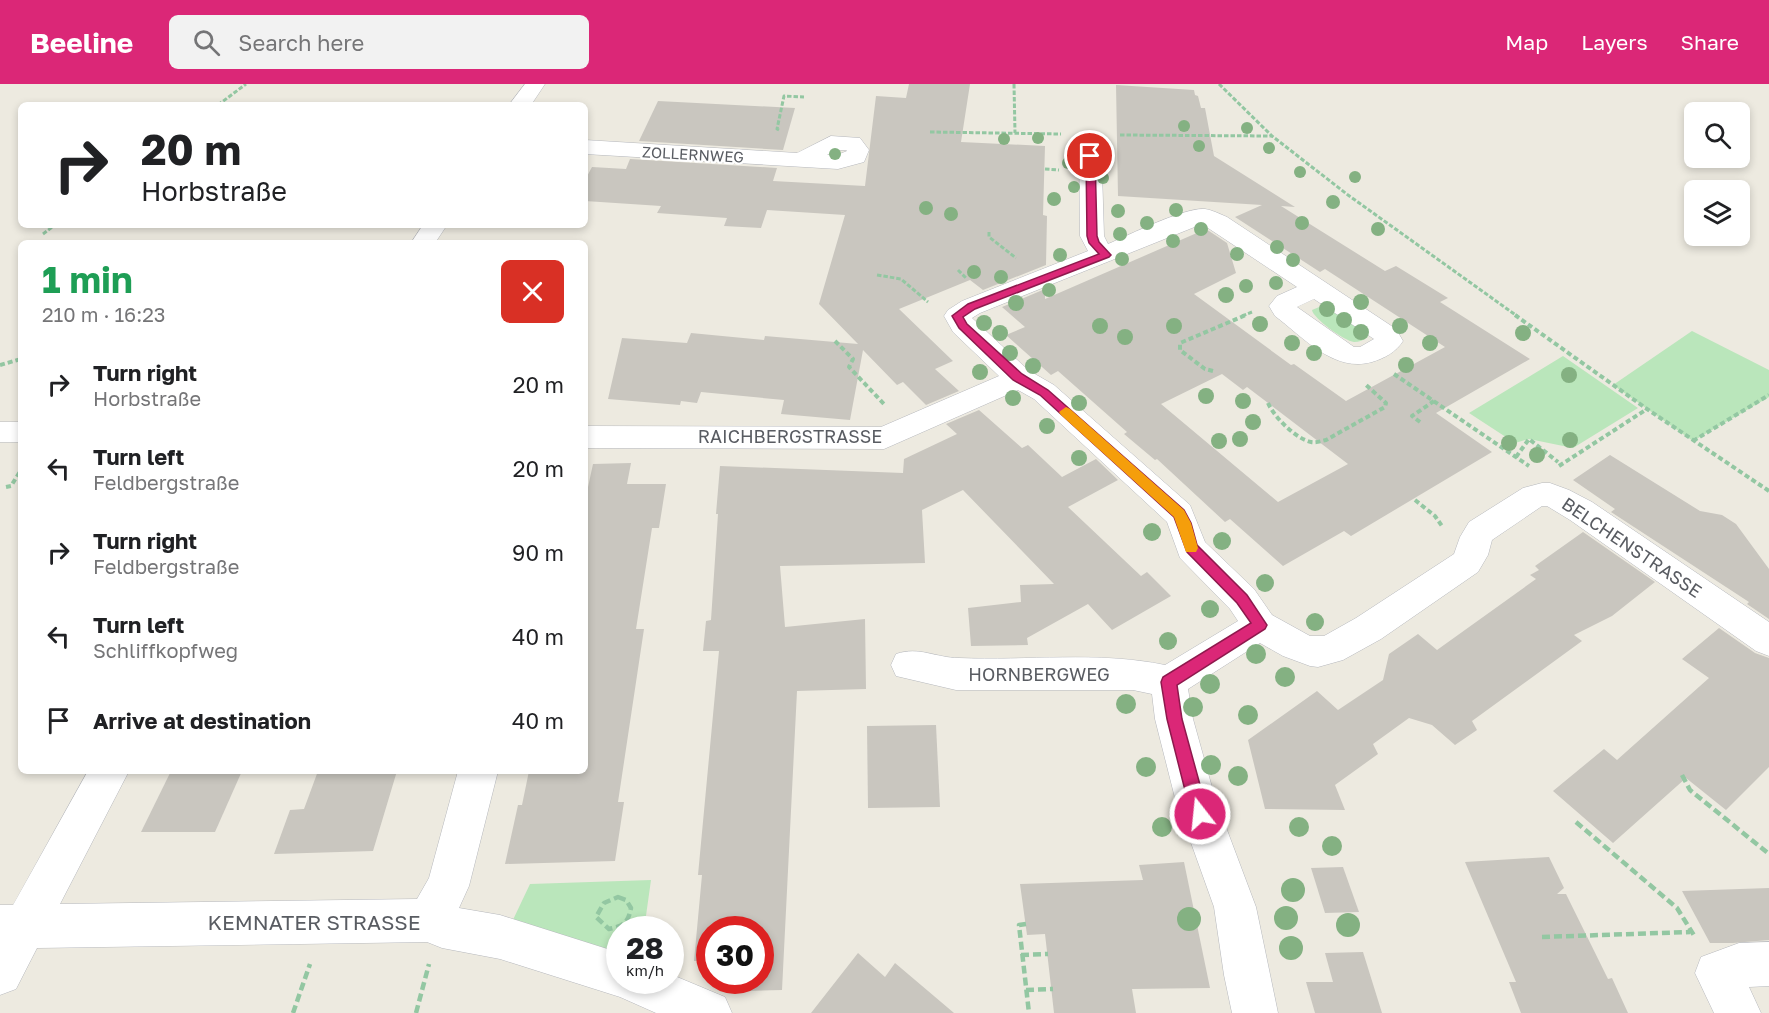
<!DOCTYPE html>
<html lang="en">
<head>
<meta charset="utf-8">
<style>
  :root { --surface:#fff; --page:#f2f2f2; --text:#202124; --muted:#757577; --accent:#db2777 }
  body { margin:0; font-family:"Golos Text",sans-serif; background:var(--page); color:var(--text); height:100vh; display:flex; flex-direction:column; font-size:22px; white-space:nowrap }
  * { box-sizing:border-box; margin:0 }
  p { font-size:20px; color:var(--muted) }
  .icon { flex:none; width:33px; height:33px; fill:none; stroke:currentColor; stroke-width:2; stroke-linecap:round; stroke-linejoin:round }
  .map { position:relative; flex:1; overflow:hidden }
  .details { position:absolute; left:18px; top:156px; width:570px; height:534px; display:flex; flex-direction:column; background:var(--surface); border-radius:9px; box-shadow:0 3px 9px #0003 }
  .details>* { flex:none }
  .banner { position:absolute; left:18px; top:18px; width:570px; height:126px; border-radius:9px; box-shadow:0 3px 9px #0003; background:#fff; color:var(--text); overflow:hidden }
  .buttons { position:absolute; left:1684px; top:18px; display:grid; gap:12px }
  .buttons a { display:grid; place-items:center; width:66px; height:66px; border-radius:9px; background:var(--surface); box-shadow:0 3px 9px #0003; font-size:30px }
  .speed { position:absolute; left:606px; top:832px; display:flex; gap:12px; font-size:30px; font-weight:700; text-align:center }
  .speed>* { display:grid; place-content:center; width:78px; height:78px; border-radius:50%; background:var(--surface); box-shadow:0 3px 9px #0003; line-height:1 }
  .speed small { font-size:15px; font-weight:400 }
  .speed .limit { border:9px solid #d22; background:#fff; color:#111 }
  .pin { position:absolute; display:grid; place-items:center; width:51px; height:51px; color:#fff; margin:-26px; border:3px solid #fff; border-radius:50%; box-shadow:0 2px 6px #0007 }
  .me { position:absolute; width:66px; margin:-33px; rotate:344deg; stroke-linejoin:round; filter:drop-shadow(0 0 4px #0008) }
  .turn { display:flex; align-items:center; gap:21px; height:126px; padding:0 24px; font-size:27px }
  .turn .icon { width:78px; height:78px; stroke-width:2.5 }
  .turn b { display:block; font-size:42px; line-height:51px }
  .round { display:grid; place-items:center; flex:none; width:63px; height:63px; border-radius:9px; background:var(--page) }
  .summary { display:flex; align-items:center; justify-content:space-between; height:102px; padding:0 24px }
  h1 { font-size:36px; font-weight:700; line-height:45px; color:#1e9e55 }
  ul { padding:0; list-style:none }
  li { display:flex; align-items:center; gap:18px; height:84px; padding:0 24px }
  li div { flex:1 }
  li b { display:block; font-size:22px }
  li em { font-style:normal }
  header { display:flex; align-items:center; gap:36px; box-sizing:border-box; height:84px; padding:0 30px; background:var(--accent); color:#fff }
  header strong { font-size:28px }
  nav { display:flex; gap:33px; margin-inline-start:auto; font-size:21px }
  .search { width:420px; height:54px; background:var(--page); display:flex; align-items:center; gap:15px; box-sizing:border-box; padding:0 21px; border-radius:9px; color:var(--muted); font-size:22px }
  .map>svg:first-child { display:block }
  .green { fill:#bae6bb }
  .building { fill:#c9c6bf; fill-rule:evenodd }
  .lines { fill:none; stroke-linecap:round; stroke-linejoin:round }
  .street-casing { stroke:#b6b8bd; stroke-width:1 }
  .path-far2 { stroke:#93c7a2; stroke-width:3; stroke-dasharray:4.5 2; stroke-linecap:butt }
  .path-far1 { stroke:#93c7a2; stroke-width:4; stroke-dasharray:5 3; stroke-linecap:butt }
  .path { stroke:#93c7a2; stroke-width:4.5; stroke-dasharray:8 4; stroke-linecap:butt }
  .street { fill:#fff; fill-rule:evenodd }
  .tree { fill:#84b182 }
  .route { fill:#db2777; stroke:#8e194d; stroke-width:1.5 }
  .slow { fill:#f59e0b }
  .labels { text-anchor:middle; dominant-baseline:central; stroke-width:4.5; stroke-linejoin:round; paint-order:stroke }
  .far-street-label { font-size:15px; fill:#595c62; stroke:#fff }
  .street-label { font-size:18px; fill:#595c62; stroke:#fff }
  .near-street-label { font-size:21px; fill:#595c62; stroke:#fff }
</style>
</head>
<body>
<header>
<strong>Beeline</strong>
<div class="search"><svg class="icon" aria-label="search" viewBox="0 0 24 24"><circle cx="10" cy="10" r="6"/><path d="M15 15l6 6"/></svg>Search here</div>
<nav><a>Map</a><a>Layers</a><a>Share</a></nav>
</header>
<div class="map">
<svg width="1769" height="929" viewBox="0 0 1769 929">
  <rect width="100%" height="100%" fill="#edeae0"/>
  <g class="green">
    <path d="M1324,221L1366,250L1368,253C1364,256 1359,258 1354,258C1344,257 1313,234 1312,226Z"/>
    <polygon points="1692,247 1769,286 1769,313 1693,357 1613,301"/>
    <polygon points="1563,272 1638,324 1573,364 1529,355 1515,359 1469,329"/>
    <polygon points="651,796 644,846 620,846 619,869 511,840 530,800"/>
  </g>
  <g class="building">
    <polygon points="909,0 970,0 961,58 1045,62 1043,131 1047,132 1046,181 983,206 970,196 899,225 953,277 935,285 959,307 926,321 903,298 897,301 863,266 850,336 781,330 784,316 701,308 697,319 681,317 680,321 608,315 622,254 687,259 691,249 764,256 765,252 858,260 819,220 845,131 767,126 761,144 724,142 727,134 657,129 661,122 585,117 585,96 592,83 626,85 630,75 777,84 773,97 865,102 876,12 906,14"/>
    <path d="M1116,1L1194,6L1195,11L1198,12L1201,24H1205L1214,72L1295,123L1281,122L1385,187L1396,182L1448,214L1440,218L1530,275L1436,329L1492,368L1351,452L1344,447L1283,482L1230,435L1225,438L1157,375L1155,376L1124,350L1127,348L1058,287L1051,291L1006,251L1025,243L1002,223L1045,205V215L1206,145L1227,159L1236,189L1194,210L1291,281L1294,280L1346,317L1445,263L1325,185L1320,188L1235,133L1262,121L1118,112ZM1222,290L1243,306L1247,303L1348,380L1278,418L1161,320Z"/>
    <polygon points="658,17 795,24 783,66 639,57"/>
    <polygon points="979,326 1022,364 1028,361 1062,393 1096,375 1118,396 1068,423 1141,492 1147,488 1171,512 1112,546 1088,520 1027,554 1028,561 971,562 968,524 1021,518 1020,501 1054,500 963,406 922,426 925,479 780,482 785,543 865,535 866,605 797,607 782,906 747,907 747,897 760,897 760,846 710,846 710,877 694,877 702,791 698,791 719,567 703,567 706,537 711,536 718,430 716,430 720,382 903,389 904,375 957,350 946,340"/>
    <polygon points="1610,371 1700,427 1722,431 1736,440 1769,485 1769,535 1747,520 1749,518 1611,428 1615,425 1573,396"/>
    <polygon points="631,379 627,400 666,400 659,444 652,444 636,545 644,545 618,718 624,718 615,777 505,780 518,721 522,721 529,687 585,687 585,417 593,380"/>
    <polygon points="1583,448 1655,498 1612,532 1574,551 1582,557 1472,637 1477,646 1455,661 1432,641 1409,634 1373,660 1378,670 1335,701 1345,726 1265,725 1248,656 1317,607 1338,626 1383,596 1389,570 1418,550 1437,566 1536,495 1530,491 1539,486 1535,482"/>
    <polygon points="1719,544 1755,569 1769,574 1769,683 1726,726 1686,694 1613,759 1553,707 1604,665 1617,676 1709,594 1682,575"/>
    <polygon points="936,641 940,723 868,724 867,642"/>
    <polygon points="171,687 242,687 215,748 141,748"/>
    <polygon points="318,687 397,687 373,767 274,770 290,726 304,725"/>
    <polygon points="1549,773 1564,804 1557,810 1566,810 1608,895 1612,894 1628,929 1521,929 1509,898 1516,898 1465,778"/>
    <polygon points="1184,778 1210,904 1132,905 1136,929 1054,929 1045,850 1027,851 1020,800 1143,796 1139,781"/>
    <polygon points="1343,783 1359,828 1325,829 1311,784"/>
    <polygon points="1769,804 1769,856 1733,859 1710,859 1682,807"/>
    <polygon points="1363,868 1382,929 1315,929 1306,898 1333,898 1325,869"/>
    <polygon points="858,869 885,893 895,879 954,929 811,929"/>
  </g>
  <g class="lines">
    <defs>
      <g id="street">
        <polygon points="525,0 545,0 531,21 509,21"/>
        <path d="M1090,49L1098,51L1101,56L1104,152L1108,160C1129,151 1185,123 1205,125C1212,126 1220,130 1227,133L1396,245L1403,257C1396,268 1385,274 1372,278C1334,289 1303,253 1275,232L1269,222L1277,212L1297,203L1202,140L980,229L972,234L1028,286L1054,301L1190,421L1205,458L1254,505L1272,531L1310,552H1324L1356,534L1454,470L1460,453L1469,438L1523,404L1542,399H1550L1569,406L1592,418L1769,538V572L1756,567L1570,436L1547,422H1542L1492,456L1488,471L1478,488L1381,555L1343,576L1318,583L1310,582L1283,572L1260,559L1188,605L1193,635L1215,714L1256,823L1278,929H1232L1224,891L1214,823L1175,714L1155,635L1152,610L1133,606H956L896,592L891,581L896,570C919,562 936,574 959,574C1027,577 1098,567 1165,581L1238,537L1230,525L1180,474L1167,438L1034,315L1018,306L884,365L585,364V342L881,343L999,292L953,248L944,232L948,226L962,217L1088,167L1080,152L1079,56L1082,51ZM1314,215L1374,255L1360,263H1354L1297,223Z"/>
        <path d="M831,52L860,54L869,66L864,78L838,85L585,70V56L797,69ZM835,66H846L847,67L837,71H827Z"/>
        <polygon points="423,141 447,141 435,159 411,159"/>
        <rect x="0" y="338" width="21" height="20"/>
        <polygon points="88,687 129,687 60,820 417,815 429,794 458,687 498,687 469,802 459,824 500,831 620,869 620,897 670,897 670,890 725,913 732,929 656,929 620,913 500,875 442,864 427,858 37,864 16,905 0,911 0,821 13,821"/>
        <polygon points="1769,858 1769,902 1749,903 1761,929 1714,929 1695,889 1701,873 1739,859"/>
      </g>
    </defs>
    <use href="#street" class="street-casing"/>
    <g class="path-far2">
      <polyline points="1014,0 1015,49"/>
      <polyline points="1219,0 1272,52 1348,111 1517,232"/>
      <polyline points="218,21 246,0"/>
      <polyline points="779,46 777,45 784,12 804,13"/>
      <polyline points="930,48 1061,50"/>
      <polyline points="1120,51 1272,52"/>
      <polyline points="1045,85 1059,86"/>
      <polyline points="989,148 989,153 1016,174"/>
      <polyline points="43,150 55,141"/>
      <polyline points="958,186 966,194"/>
      <polyline points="877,191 901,195 928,218"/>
      <polyline points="1242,232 1252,228"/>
    </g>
    <g class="path-far1">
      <polyline points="1515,231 1647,325 1769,407"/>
      <polyline points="835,257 853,275 849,283 884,320"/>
      <polyline points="0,281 21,275"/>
      <polyline points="1213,287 1205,285 1180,266 1180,259 1246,231"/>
      <polyline points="1394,290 1529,382"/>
      <path d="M1268,319C1274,333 1296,355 1311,358C1316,359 1321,357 1326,356L1385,323L1386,319L1365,300"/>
      <polyline points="1420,338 1412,332 1434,317"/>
      <polyline points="1693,357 1769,311"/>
      <polyline points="1516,373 1529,355 1558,378"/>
      <polyline points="1559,382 1647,325"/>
      <polyline points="6,403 11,402 21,386"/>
      <polyline points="1415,416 1435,432 1442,442"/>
    </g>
    <g class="path">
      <polyline points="1682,691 1690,706 1769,770"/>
      <polyline points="1576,738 1677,824 1695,853"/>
      <path d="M618,813L626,816L631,824C628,839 624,842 609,845L596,833L604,819Z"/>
      <polyline points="1026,840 1019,841 1029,929"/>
      <polyline points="1542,853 1690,848"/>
      <polyline points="1021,871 1048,870"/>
      <polyline points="1026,906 1053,905"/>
      <polyline points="293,929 310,880"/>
      <polyline points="416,929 429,880"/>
    </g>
    <use href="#street" class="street"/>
  </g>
  <g class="tree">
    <circle cx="1184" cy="42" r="6"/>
    <circle cx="1247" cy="44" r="6"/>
    <circle cx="1038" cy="54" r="6"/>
    <circle cx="1004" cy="55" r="6"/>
    <circle cx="1199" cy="62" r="6"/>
    <circle cx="1269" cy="64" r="6"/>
    <circle cx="835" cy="70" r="6"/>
    <circle cx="1068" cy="79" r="6"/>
    <circle cx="1300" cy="88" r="6"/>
    <circle cx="1355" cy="93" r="6"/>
    <circle cx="1103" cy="94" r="6"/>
    <circle cx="1074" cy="103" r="6"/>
    <circle cx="1054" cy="115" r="7"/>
    <circle cx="1333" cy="118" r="7"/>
    <circle cx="926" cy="124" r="7"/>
    <circle cx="1176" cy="126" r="7"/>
    <circle cx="1118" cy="127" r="7"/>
    <circle cx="951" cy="130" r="7"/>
    <circle cx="1147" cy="139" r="7"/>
    <circle cx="1302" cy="139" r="7"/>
    <circle cx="1201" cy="145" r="7"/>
    <circle cx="1378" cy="145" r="7"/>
    <circle cx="1120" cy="150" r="7"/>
    <circle cx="1173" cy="157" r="7"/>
    <circle cx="1277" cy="163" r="7"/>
    <circle cx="1237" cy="170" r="7"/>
    <circle cx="1060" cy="171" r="7"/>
    <circle cx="1122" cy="175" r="7"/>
    <circle cx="1293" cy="176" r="7"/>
    <circle cx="974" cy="188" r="7"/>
    <circle cx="1001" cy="193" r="7"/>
    <circle cx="1276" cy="199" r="7"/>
    <circle cx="1246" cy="202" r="7"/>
    <circle cx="1049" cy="206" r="7"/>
    <circle cx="1226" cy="211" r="8"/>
    <circle cx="1361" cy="218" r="8"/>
    <circle cx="1016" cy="219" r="8"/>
    <circle cx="1327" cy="225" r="8"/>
    <circle cx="1344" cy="236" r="8"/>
    <circle cx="984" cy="239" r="8"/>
    <circle cx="1260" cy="240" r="8"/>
    <circle cx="1100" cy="242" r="8"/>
    <circle cx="1174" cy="242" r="8"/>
    <circle cx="1400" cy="242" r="8"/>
    <circle cx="1361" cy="248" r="8"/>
    <circle cx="1000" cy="249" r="8"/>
    <circle cx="1523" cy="249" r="8"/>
    <circle cx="1125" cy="253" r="8"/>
    <circle cx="1292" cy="259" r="8"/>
    <circle cx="1430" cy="259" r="8"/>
    <circle cx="1010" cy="269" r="8"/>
    <circle cx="1314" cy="269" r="8"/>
    <circle cx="1406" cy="281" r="8"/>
    <circle cx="1033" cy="282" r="8"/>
    <circle cx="980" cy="288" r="8"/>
    <circle cx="1569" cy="291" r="8"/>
    <circle cx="1206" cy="312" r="8"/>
    <circle cx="1013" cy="314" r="8"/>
    <circle cx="1243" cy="317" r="8"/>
    <circle cx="1079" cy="319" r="8"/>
    <circle cx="1253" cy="338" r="8"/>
    <circle cx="1047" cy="342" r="8"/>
    <circle cx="1240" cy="355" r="8"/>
    <circle cx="1570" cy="356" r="8"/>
    <circle cx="1219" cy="357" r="8"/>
    <circle cx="1509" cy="359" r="8"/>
    <circle cx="1537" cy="371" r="8"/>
    <circle cx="1079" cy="374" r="8"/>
    <circle cx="1152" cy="448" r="9"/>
    <circle cx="1222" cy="457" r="9"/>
    <circle cx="1265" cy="499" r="9"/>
    <circle cx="1210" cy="525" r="9"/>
    <circle cx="1315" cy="538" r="9"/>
    <circle cx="1168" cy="557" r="9"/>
    <circle cx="1256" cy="570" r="10"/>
    <circle cx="1285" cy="593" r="10"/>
    <circle cx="1210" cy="600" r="10"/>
    <circle cx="1126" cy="620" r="10"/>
    <circle cx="1193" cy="623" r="10"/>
    <circle cx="1248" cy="631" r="10"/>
    <circle cx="1211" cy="681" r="10"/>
    <circle cx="1146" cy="683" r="10"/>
    <circle cx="1238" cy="692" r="10"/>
    <circle cx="1162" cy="743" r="10"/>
    <circle cx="1299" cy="743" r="10"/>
    <circle cx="1332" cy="762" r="10"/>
    <circle cx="1293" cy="806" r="12"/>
    <circle cx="1286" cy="834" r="12"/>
    <circle cx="1189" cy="835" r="12"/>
    <circle cx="1348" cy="841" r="12"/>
    <circle cx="1291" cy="864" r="12"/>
  </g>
  <polygon class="route" points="1090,69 1095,72 1097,152 1099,158 1111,171 1109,173 975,225 963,233 967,240 1022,290 1048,306 1184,426 1191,439 1197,461 1247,511 1267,541 1265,545 1177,601 1182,635 1208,730 1206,736 1200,738 1194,736 1191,730 1167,635 1161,598 1163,593 1251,539 1237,519 1187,468 1174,433 1040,311 1013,296 959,244 952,232 968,220 1099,170 1089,159 1087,152 1086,72"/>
  <polygon class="slow" points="1066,323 1070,325 1184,426 1191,439 1198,464 1196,468 1186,468 1174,433 1061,331 1059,328"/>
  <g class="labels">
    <g class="far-street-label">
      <text transform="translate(693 70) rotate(3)">ZOLLERNWEG</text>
    </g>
    <g class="street-label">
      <text x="790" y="352">RAICHBERGSTRASSE</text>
      <text transform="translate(1632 463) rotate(34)">BELCHENSTRASSE</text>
      <text x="1039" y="590">HORNBERGWEG</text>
    </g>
    <g class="near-street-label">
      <text x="314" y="838">KEMNATER STRASSE</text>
    </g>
  </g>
</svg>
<div class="buttons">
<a><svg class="icon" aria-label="search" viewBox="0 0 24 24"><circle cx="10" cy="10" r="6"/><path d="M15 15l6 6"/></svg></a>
<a><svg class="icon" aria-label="layers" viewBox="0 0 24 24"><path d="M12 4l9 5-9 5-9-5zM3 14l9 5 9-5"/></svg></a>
</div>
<div class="speed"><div>28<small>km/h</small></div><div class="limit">30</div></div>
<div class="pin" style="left:1090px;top:72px;background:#d93025"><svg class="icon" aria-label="arrive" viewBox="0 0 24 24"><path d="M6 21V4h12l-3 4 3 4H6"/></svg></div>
<svg class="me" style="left:1200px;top:730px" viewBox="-20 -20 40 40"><circle r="17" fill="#db2777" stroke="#fff" stroke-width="3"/><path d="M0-11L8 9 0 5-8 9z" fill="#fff"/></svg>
<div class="banner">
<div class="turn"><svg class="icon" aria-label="right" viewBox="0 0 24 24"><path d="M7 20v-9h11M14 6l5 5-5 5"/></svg><div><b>20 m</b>Horbstraße</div></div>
</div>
<section class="details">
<div class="summary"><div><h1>1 min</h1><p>210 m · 16:23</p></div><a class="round" style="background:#d93025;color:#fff"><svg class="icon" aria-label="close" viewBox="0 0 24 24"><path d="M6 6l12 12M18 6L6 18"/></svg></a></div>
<ul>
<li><svg class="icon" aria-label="right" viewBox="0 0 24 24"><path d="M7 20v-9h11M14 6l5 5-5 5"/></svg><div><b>Turn right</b><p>Horbstraße</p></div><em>20 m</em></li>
<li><svg class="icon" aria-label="left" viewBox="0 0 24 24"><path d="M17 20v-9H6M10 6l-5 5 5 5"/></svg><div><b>Turn left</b><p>Feldbergstraße</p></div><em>20 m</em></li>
<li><svg class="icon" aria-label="right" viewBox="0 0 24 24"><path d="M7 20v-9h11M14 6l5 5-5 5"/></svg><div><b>Turn right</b><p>Feldbergstraße</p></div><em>90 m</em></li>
<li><svg class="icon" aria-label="left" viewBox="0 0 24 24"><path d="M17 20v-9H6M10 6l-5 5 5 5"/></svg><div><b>Turn left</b><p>Schliffkopfweg</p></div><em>40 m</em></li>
<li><svg class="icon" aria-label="arrive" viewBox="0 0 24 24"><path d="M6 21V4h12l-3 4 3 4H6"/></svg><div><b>Arrive at destination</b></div><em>40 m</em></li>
</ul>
</section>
</div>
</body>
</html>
